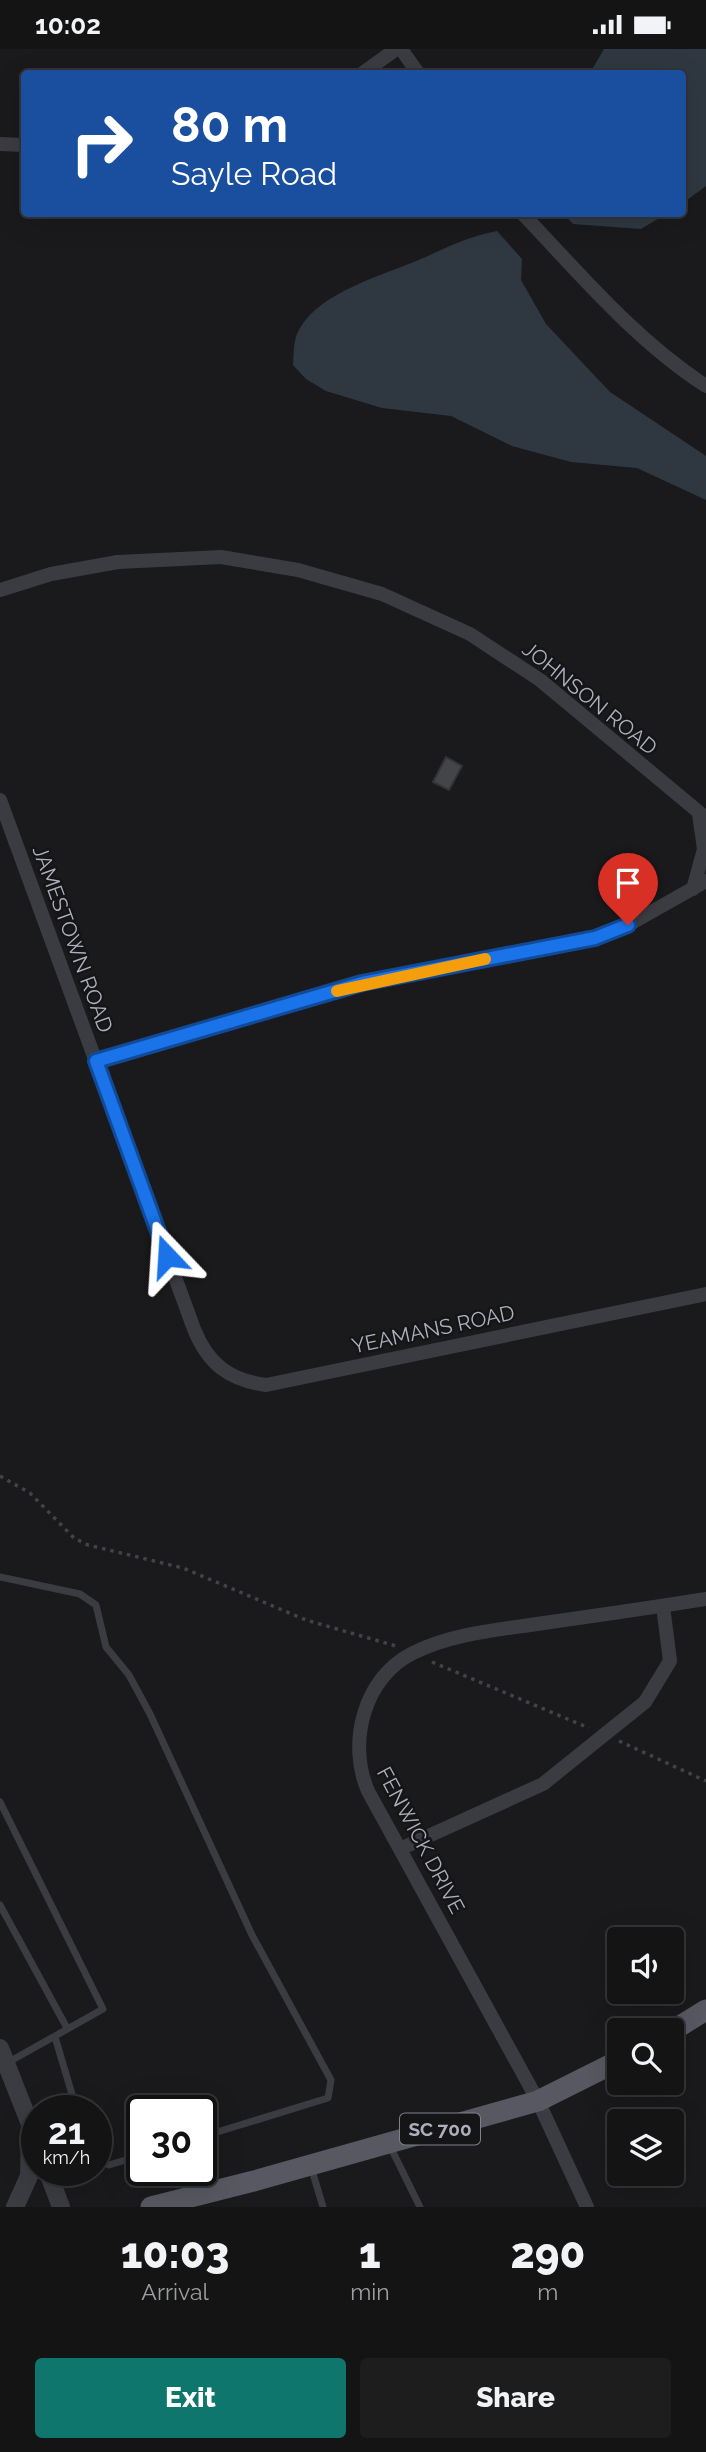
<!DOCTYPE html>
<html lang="en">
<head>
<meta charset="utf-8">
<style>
  :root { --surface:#141415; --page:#1d1d1e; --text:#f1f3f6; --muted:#9d9ea0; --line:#333334; --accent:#0f766e }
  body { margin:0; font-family:Raleway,sans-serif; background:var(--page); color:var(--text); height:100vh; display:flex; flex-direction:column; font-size:26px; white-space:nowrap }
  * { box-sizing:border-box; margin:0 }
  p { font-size:23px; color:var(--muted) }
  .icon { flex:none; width:38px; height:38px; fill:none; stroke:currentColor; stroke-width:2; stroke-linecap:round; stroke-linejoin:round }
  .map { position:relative; height:2158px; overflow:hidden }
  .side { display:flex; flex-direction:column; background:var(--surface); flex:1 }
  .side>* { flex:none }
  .guide { position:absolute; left:21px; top:21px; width:665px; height:147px; border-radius:7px; box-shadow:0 7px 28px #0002,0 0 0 2px var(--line); background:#1a4fa0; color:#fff; overflow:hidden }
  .tools { position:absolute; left:607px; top:1878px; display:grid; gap:14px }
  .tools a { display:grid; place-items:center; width:77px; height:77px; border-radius:7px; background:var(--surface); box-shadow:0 7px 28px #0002,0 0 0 2px var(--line); font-size:35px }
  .speed { position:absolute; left:21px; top:2046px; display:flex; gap:14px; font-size:35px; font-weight:700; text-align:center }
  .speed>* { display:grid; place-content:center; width:91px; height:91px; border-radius:50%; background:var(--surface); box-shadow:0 7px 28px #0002,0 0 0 2px var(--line); line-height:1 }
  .speed small { font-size:18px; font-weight:400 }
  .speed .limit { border:4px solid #111; border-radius:10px; background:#fff; color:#111 }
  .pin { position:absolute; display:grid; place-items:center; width:60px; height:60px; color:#fff; margin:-72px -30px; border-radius:50% 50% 50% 0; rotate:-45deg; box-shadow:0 0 7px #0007 }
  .pin .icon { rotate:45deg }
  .me { position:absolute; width:77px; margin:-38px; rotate:340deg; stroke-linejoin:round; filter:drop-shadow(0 0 5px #0008) }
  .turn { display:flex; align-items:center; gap:24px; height:147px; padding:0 35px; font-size:32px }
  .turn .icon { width:91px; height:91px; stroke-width:2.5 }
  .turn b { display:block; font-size:49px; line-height:60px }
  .eta { display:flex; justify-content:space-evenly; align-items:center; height:119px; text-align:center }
  .eta b { font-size:42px; font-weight:800; line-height:49px }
  .cta { display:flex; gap:14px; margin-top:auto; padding:14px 35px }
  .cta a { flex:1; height:80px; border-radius:7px; background:var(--accent); color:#fff; font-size:28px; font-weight:800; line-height:80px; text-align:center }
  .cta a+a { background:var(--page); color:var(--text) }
  .status { display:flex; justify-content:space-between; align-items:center; height:49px; padding:0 35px; background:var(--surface); direction:ltr }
  .status svg { height:19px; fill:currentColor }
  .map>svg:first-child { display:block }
  .water { fill:#2f3841 }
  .building { fill:#444549; stroke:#343438; stroke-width:2 }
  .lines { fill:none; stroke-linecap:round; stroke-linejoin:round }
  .path { stroke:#414349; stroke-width:3.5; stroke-dasharray:3.5 5; stroke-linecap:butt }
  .service { stroke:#3b3c42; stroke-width:7 }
  .minor { stroke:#3b3c42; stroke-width:14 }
  .tertiary { stroke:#3b3c42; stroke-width:18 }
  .primary { stroke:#575861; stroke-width:21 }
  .route-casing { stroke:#114b97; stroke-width:18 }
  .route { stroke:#1a73e8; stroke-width:12 }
  .slow { stroke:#f59e0b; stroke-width:12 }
  .labels { text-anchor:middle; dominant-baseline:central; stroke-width:5; stroke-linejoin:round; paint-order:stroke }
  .shield { fill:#151517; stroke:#7f828a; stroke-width:2 }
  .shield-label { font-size:19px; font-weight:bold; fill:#adb0bc }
  .street-label { font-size:21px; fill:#adb0bc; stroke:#151517 }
</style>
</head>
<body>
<div class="status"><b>10:02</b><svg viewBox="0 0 49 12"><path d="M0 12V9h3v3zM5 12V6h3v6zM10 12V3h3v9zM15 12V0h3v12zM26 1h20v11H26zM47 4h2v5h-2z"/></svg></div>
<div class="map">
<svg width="706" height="2158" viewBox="0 0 706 2158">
  <rect width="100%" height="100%" fill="#1a1a1c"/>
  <g class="water">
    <polygon points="604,0 706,0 706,137 683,154 682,24 590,24"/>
    <polygon points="564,165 666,165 641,180 573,175"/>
    <path d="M497,182L522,210L521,231L546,275L610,343L706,407V451L637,419L571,413L512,397L451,367L382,359L326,342L306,330L293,316C294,304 293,289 300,279C322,242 384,226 421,210C449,198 466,188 497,182Z"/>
  </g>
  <polygon class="building" points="446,708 462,717 449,741 433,733"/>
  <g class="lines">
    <g class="path">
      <polyline points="0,1427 30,1444 74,1489 88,1496 183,1519 306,1571 396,1597"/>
      <polyline points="432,1613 589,1679"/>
      <polyline points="619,1692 706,1732"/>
    </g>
    <g class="service">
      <polyline points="0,1528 80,1545 96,1556 106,1598 129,1626 150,1665 252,1886 331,2031 328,2049 201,2088"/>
      <polyline points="0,1753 103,1960 7,2014"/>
      <polyline points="0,1856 67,1979"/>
      <polyline points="55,1988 77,2062"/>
      <polyline points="389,2095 420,2158"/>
      <polyline points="96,2110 109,2116 142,2106"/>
      <polyline points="311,2118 323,2158"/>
    </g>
    <g class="minor">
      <polyline points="401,0 418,24"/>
      <polyline points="363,24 396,0"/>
      <polyline points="0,95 24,96"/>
      <path d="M522,164C580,225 635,291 706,337"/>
      <polyline points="0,541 51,525 118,513 221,508 298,521 382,545 470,585 540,631 706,769"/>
      <path d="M0,751L194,1280C208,1315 229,1331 266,1336L706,1245"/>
      <polyline points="693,840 704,800 699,765"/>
      <polyline points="96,1012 362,935 595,889 628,876 706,832"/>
      <polyline points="402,1799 543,1735 645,1653 670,1612 663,1557"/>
      <path d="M587,2158L538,2052L368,1742C347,1694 364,1628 413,1604C451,1585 496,1581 537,1575C594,1567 650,1559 706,1550"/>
    </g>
    <g class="tertiary">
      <polyline points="0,1999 37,2093"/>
      <polyline points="47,2121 61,2158"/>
      <polyline points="15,2158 29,2127 30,2081"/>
    </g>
    <g class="primary">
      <polyline points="672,1982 706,1961"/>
      <polyline points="151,2158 254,2132 538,2052 620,2011"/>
    </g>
  </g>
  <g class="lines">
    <defs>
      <polyline id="route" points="167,1207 96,1012 362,934 595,889 628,876"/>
    </defs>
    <use href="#route" class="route-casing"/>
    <use href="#route" class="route"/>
    <polyline class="slow" points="337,942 485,910"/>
  </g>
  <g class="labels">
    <rect class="shield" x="400" y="2064.5" width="80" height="31" rx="5"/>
    <g class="shield-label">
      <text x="440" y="2080">SC 700</text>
    </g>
    <g class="street-label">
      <text transform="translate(590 649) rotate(39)">JOHNSON ROAD</text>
      <text transform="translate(73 890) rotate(70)">JAMESTOWN ROAD</text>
      <text transform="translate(433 1280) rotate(-12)">YEAMANS ROAD</text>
      <text transform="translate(421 1791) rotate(62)">FENWICK DRIVE</text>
    </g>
  </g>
</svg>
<div class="tools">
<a><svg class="icon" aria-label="sound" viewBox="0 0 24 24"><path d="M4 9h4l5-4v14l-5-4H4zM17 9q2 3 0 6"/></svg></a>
<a><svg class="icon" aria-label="search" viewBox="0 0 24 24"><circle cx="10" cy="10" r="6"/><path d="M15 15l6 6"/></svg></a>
<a><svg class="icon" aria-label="layers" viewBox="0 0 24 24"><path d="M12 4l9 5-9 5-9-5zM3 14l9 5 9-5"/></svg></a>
</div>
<div class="speed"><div>21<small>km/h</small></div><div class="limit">30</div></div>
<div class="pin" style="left:628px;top:876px;background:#d93025"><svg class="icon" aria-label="arrive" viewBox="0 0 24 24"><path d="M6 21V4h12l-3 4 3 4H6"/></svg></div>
<svg class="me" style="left:167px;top:1207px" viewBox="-20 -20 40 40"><path d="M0-17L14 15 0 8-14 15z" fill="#1a73e8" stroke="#fff" stroke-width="4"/></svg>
<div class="guide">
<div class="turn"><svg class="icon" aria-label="right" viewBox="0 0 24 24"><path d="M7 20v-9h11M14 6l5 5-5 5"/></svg><div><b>80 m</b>Sayle Road</div></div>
</div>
</div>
<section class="side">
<div class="eta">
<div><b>10:03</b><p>Arrival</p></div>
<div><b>1</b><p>min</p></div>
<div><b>290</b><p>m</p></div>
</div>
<div class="cta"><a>Exit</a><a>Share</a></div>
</section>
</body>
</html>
